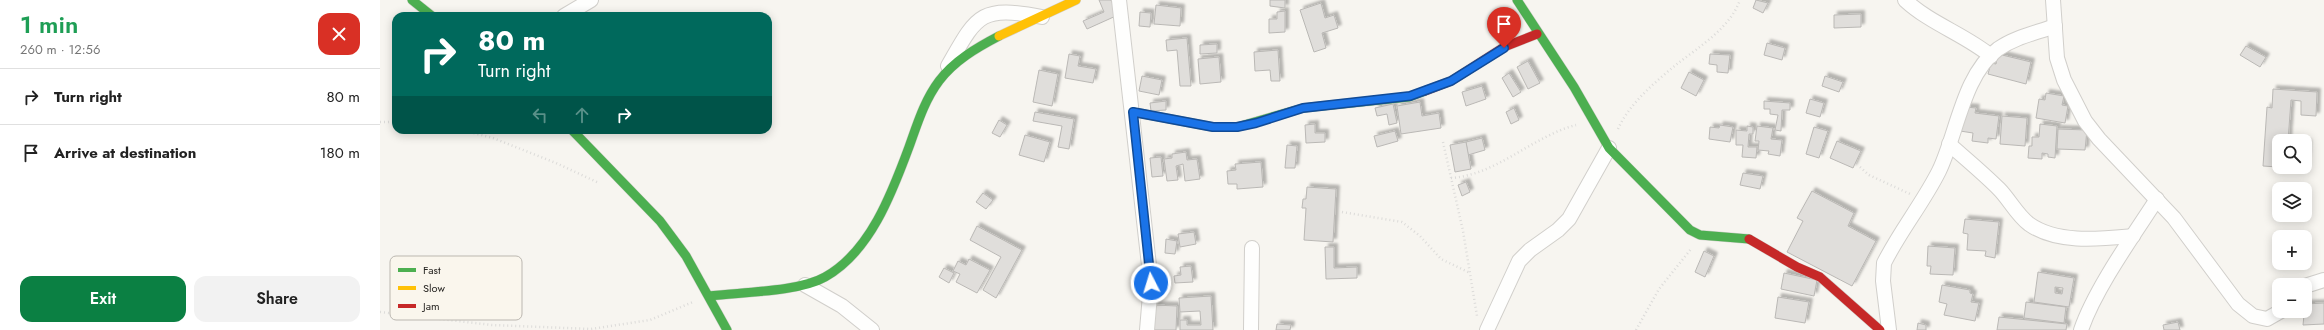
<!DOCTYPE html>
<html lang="en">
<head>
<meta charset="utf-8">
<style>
  :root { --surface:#fff; --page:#f2f2f2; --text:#222; --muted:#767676; --line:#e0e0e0; --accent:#0b8043 }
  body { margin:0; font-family:Jost,sans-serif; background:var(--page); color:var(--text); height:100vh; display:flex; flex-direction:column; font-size:15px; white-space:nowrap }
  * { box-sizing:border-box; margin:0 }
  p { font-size:13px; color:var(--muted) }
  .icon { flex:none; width:22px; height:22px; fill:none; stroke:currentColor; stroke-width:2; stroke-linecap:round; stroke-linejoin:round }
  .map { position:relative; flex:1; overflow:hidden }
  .drawer { display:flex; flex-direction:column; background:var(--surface); width:380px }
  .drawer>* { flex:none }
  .banner { position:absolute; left:12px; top:12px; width:380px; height:122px; border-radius:12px; box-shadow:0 2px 10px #0003; background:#00695c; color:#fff; overflow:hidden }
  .tools { position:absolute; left:1892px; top:134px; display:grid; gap:8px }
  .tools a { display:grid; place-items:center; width:40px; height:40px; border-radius:8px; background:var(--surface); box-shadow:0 2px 10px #0003; font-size:20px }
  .pin { position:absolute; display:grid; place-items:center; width:34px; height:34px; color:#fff; margin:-41px -17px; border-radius:50% 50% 50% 0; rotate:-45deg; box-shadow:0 0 4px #0007 }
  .pin .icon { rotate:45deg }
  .me { position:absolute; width:44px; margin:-22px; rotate:355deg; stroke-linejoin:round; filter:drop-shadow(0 0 3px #0008) }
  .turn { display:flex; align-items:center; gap:14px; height:84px; padding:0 20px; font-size:18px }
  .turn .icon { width:52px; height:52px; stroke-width:2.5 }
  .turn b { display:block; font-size:28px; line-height:34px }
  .lanes { display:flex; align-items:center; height:38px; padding:0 20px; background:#0003; justify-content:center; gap:20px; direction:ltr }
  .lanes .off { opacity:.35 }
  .round { display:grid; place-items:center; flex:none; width:42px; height:42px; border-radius:12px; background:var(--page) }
  .headline { display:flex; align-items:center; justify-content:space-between; height:68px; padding:0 20px }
  h1 { font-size:24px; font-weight:600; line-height:30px; color:#1e9e55 }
  .primary-button { display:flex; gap:8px; margin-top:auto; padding:8px 20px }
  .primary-button a { flex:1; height:46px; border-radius:12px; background:var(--accent); color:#fff; font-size:16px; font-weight:600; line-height:46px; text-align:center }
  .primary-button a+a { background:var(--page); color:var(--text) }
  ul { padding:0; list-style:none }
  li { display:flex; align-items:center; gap:12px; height:56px; padding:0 20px; border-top:1px solid var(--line) }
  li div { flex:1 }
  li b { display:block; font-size:15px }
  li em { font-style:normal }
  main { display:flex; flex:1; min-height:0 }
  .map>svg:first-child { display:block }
  .building { fill:#e0dedb; stroke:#bab8b5; fill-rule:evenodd; filter:url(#shadow) }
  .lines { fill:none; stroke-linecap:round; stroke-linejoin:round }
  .street-casing { stroke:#d1cfcb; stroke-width:16 }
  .fast-casing { stroke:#d1cfcb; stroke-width:10 }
  .slow-casing { stroke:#d1cfcb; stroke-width:10 }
  .jam-casing { stroke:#d1cfcb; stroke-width:10 }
  .path { stroke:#dcdbd9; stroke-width:2.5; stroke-dasharray:1 3; stroke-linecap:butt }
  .street { stroke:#fefefd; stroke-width:14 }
  .fast { stroke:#4caf50; stroke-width:9 }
  .slow { stroke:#ffc107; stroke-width:9 }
  .jam { stroke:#c62828; stroke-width:9 }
  .route-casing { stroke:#114b97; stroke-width:10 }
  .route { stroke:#1a73e8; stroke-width:7 }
  .key { fill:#faf6ed; stroke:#bbb7b0; stroke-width:1 }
  .key-label { font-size:11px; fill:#272522 }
</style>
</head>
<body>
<main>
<section class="drawer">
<div class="headline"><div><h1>1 min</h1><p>260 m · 12:56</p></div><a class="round" style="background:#d93025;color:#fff"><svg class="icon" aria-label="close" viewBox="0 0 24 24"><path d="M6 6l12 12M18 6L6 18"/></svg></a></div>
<ul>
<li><svg class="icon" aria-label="right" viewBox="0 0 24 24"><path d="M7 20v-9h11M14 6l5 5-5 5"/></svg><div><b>Turn right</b></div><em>80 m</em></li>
<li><svg class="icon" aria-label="arrive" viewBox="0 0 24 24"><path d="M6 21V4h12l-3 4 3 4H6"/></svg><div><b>Arrive at destination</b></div><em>180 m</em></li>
</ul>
<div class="primary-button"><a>Exit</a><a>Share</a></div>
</section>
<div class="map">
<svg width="1944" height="330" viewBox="0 0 1944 330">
  <defs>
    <filter id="shadow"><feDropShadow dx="3.5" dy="-3.5" stdDeviation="1" flood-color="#0004"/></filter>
  </defs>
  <rect width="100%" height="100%" fill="#f7f5f0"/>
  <g class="building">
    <polygon points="719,0 731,0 738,15 707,29 703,21 724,12"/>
    <polygon points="890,0 905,0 905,8 890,6"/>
    <polygon points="1376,0 1388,3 1383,13 1373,8"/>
    <polygon points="941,3 945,18 954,15 958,28 942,33 946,48 934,52 920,10"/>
    <polygon points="776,5 801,8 800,26 774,24"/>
    <polygon points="905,11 905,32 889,33 889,19 897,19 897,12"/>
    <polygon points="760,12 771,13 770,27 759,26"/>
    <polygon points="1481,14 1481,27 1454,28 1454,15"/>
    <polygon points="807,38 811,86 800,86 797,50 787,51 786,40"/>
    <polygon points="1387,43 1405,48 1402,60 1384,55"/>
    <polygon points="837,44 837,53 820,54 820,45"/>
    <polygon points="1866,46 1886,57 1880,67 1860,55"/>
    <polygon points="898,50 900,81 891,81 890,70 875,71 874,52"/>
    <polygon points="689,54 700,56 698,66 716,69 713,83 685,78"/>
    <polygon points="1330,54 1350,55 1348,73 1337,72 1337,65 1329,64"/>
    <polygon points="1618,54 1651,62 1646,84 1608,74 1611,63 1616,64"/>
    <polygon points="839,57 841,82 820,84 818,59"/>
    <polygon points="1148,61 1160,83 1148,89 1137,67"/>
    <polygon points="659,70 678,74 672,106 653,102"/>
    <polygon points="1309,72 1324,80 1316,96 1301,88"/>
    <polygon points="1129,73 1141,92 1133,97 1122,78"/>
    <polygon points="762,76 782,80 779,95 759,91"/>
    <polygon points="1445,76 1463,82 1459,92 1442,86"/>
    <polygon points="1102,86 1106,99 1086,106 1082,92"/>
    <polygon points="1893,89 1937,92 1936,116 1921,115 1921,101 1911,100 1908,141 1899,141 1899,167 1925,167 1925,143 1928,143 1926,169 1883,166 1887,107 1892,108"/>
    <polygon points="1666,93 1684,96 1682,105 1688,106 1685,123 1656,118 1659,99 1665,100"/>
    <polygon points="1430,99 1444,103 1440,117 1426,113"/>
    <polygon points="786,101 786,110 771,111 770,103"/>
    <polygon points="1384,101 1410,103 1410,110 1402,110 1401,131 1395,130 1398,115 1390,114 1390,109 1384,109"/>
    <polygon points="1040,102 1042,116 1059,113 1061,128 1021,134 1017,106"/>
    <polygon points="1013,104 1017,123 1009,125 1007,114 997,116 995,108"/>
    <polygon points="1586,107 1596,108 1595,113 1619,116 1616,139 1608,138 1608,143 1592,141 1593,133 1580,131"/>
    <polygon points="1134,108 1139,120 1131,124 1126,112"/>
    <polygon points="655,112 694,119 689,149 678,147 682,126 653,121"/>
    <polygon points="1622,116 1647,118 1645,146 1620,144"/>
    <polygon points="619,120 627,125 620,137 612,133"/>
    <polygon points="935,124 935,133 945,133 945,142 926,143 925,125"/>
    <polygon points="1660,124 1677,126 1675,158 1668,157 1668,154 1662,153 1662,159 1648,158 1649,146 1652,146 1652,137 1659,137"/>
    <polygon points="1340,125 1353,127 1350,142 1329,139 1330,127 1339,128"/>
    <polygon points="1367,126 1373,127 1373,134 1369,134 1368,147 1377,147 1376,158 1362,157 1363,145 1356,145 1356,130 1367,131"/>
    <polygon points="1377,126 1393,128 1391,139 1402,140 1400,156 1388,154 1389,151 1378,150 1379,141 1375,141"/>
    <polygon points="1434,127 1448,131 1439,158 1426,154"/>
    <polygon points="1678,129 1707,130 1705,150 1677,149"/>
    <polygon points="1015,131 1018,141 997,147 994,136"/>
    <polygon points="645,135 670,142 664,162 639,155"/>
    <polygon points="1102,138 1105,150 1088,155 1086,142"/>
    <polygon points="1457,141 1481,151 1473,168 1450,158"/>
    <polygon points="1086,142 1091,169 1075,172 1070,145"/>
    <polygon points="907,145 917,146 915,168 905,168"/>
    <polygon points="806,152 807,160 817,159 820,179 805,181 803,164 796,166 798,180 787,181 784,159 792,158 792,154"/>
    <polygon points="781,157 783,176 772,177 770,158"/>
    <polygon points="881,162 883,187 857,189 857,184 848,184 847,171 856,170 855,164"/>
    <polygon points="1363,173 1383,176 1380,189 1360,185"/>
    <polygon points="1086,182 1090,192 1082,196 1078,185"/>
    <polygon points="927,187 956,189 953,242 924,240 926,208 922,208 923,199 926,199"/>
    <polygon points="1432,191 1474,213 1468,226 1496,241 1472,286 1407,252 1423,221 1417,218"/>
    <polygon points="603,193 613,200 606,209 596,202"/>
    <polygon points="1585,219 1619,222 1615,258 1605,256 1606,251 1587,250 1588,234 1583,233"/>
    <polygon points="597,226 642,250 616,298 603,290 621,257 590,240"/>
    <polygon points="814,232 816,244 800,247 798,234"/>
    <polygon points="786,239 797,241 795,254 785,253"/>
    <polygon points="1548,246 1575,248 1573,275 1550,274 1551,266 1547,266"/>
    <polygon points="945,247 954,247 954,268 977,267 977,278 946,279"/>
    <polygon points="1324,251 1334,256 1325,277 1315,272"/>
    <polygon points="589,259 610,270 597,293 576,282 580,274 573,271 578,261 586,265"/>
    <polygon points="811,266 813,282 795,283 794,276 801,275 800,267"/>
    <polygon points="564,268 574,273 569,283 559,277"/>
    <path d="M1658,272L1694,278L1689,307L1654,302ZM1675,287L1683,288L1682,294L1675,293Z"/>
    <polygon points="1404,273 1437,280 1434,296 1401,289"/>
    <polygon points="1562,285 1590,290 1590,293 1593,294 1591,302 1599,303 1595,321 1564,315 1567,304 1559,302"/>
    <polygon points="831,296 833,330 800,330 800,320 807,320 807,325 821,325 820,311 800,312 799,298"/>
    <polygon points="1398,297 1429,302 1425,323 1395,318"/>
    <polygon points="1646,302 1686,307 1684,323 1644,318"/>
    <polygon points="1944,303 1944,324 1923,325 1925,304"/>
    <polygon points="774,305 797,306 796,330 772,330"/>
    <polygon points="1619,317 1687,324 1686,330 1617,330"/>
    <polygon points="1798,322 1800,330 1784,330 1783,325"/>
    <polygon points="1538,323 1546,325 1546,330 1537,330"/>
    <polygon points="897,324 911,325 910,330 896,330"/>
  </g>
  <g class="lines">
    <defs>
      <g id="street">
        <polyline points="739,0 771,283 767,330"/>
        <path d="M1525,0C1551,24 1584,34 1611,56"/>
        <polyline points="1673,0 1677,58 1684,80 1705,121 1719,139 1794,218 1858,304 1873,316 1887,319 1901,311"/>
        <polyline points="184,16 211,0"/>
        <path d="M568,66C597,15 600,5 662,17"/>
        <path d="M1569,144C1586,159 1603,173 1619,189C1629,199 1637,215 1649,224C1677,244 1720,239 1753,236"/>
        <polyline points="425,285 462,306 492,330"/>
        <polyline points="1925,286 1944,280"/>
        <polyline points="871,330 872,248"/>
        <polyline points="1107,330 1139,261 1150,250 1178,230 1189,219 1229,148"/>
        <path d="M1509,330L1503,281L1504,263C1520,231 1543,203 1559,171C1577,134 1583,75 1618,49C1635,37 1656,33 1675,26"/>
        <path d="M1701,330C1715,289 1753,236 1777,199"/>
      </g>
      <g id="fast">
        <polyline points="32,0 52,16"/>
        <polyline points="1137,0 1194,87 1229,148 1310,230 1320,235 1369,239"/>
        <polyline points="753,112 833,127 857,127 923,108 1029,97 1045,91"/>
        <polyline points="192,130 280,221 306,256 347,330"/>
        <path d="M329,296C361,292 419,292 445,277C490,252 512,193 529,147C537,125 544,101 559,81C574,61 596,48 619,36"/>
      </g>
      <polyline id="slow" points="619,36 696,0"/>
      <g id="jam">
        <polyline points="1045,91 1071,81 1124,47 1157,34"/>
        <polyline points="1369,239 1417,267 1440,277 1500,330"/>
      </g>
    </defs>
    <use href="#street" class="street-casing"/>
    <use href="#fast" class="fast-casing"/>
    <use href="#slow" class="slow-casing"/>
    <use href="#jam" class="jam-casing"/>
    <g class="path">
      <polyline points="0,122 16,122"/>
      <path d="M1238,129C1249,104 1275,82 1297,64C1319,47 1350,28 1360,0"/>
      <polyline points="82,130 113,138 176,163 219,183"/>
      <polyline points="1063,142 1083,231 1097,316"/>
      <polyline points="1480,167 1489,175 1530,194"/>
      <path d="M1071,178C1117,175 1153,136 1196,125"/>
      <polyline points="962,212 1022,222 1040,236 1061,259 1090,273"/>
      <polyline points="0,312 112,325 211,329 270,320 313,302"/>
      <polyline points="1256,330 1279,289 1311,249"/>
    </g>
    <use href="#street" class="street"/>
    <use href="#fast" class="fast"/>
    <use href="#slow" class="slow"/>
    <use href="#jam" class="jam"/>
  </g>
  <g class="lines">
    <defs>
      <polyline id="route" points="771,283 753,112 833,127 857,127 876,123 923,108 1030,96 1071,81 1124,48"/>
    </defs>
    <use href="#route" class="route-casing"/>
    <use href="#route" class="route"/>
  </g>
  <rect x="10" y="256" width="132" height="64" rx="6" class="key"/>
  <rect x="18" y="268" width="18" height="4" fill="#4caf50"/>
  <rect x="18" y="286" width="18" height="4" fill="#ffc107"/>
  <rect x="18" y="304" width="18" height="4" fill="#c62828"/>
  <g class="key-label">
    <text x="43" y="274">Fast</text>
    <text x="43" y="292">Slow</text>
    <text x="43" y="310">Jam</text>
  </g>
</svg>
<div class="tools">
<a><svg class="icon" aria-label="search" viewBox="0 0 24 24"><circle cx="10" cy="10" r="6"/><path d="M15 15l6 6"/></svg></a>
<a><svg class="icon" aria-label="layers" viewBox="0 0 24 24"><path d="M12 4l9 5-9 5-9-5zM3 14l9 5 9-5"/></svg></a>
<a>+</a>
<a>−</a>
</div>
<div class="pin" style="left:1124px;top:48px;background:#d93025"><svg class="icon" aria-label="arrive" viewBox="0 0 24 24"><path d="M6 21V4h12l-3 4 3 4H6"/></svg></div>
<svg class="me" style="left:771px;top:283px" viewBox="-20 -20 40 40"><circle r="17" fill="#1a73e8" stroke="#fff" stroke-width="3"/><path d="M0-11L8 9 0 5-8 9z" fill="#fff"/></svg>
<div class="banner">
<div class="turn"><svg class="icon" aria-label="right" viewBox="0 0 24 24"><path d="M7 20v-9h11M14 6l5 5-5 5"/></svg><div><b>80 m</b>Turn right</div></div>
<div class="lanes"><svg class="icon off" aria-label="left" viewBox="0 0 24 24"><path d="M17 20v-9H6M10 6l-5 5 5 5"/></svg><svg class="icon off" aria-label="ahead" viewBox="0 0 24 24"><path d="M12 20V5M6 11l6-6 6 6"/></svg><svg class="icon" aria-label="right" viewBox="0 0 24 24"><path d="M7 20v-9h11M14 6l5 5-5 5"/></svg></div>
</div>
</div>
</main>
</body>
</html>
